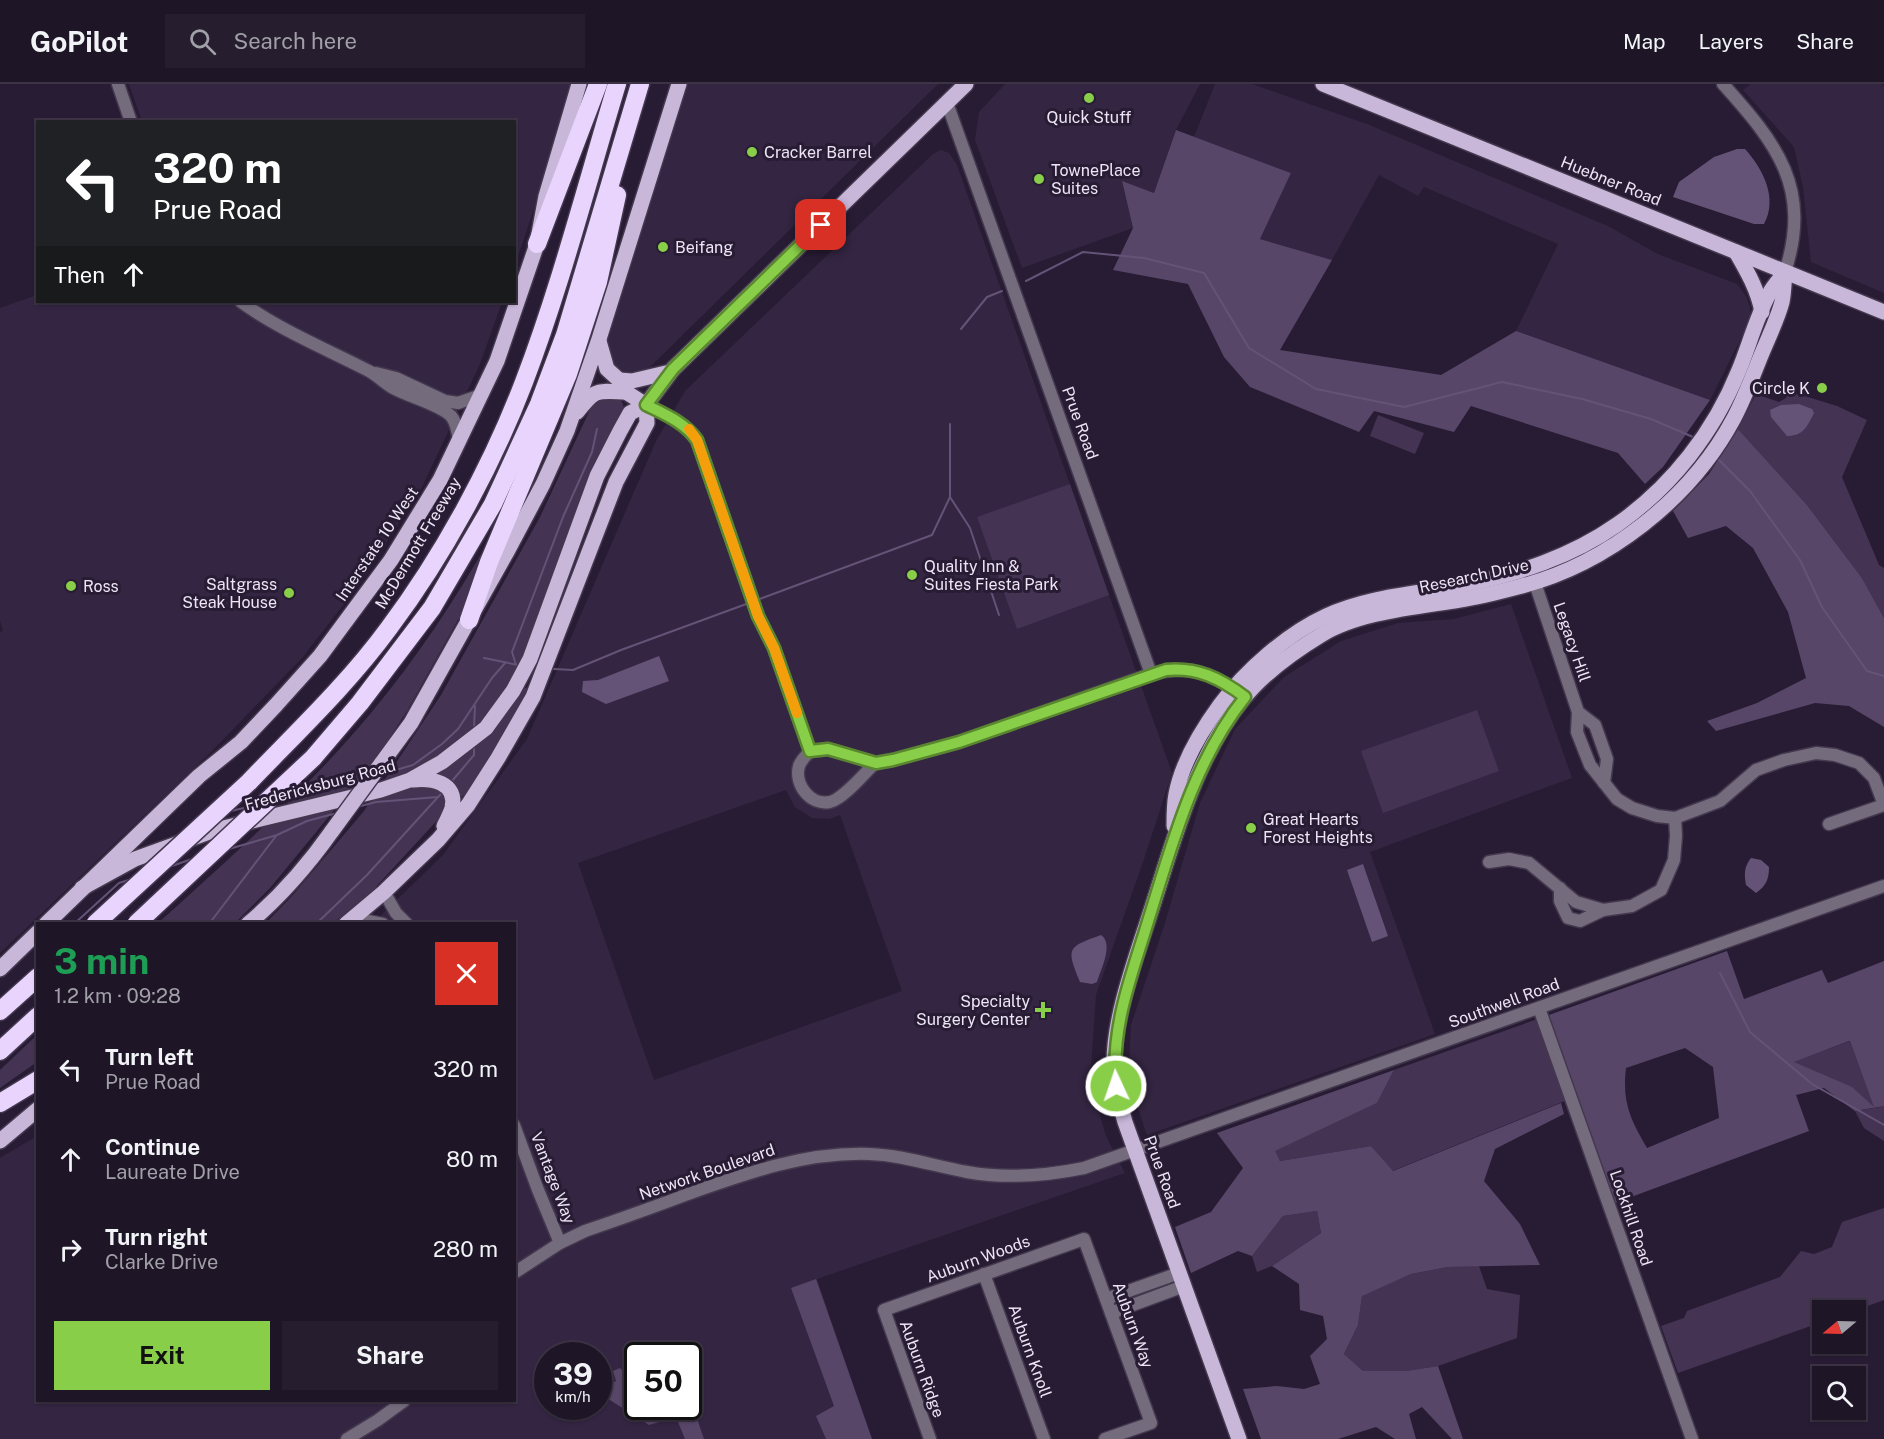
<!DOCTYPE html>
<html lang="en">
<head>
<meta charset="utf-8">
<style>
  :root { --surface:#1e1527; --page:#261e2f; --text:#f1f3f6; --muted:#a19fa7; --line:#3c3444; --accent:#89ce48 }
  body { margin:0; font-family:"Public Sans",sans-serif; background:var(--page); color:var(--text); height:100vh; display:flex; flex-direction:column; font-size:22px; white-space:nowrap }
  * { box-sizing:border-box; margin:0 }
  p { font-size:20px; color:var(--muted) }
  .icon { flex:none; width:33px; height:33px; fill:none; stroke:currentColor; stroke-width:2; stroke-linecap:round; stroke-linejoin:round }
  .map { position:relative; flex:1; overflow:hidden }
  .drawer { position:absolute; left:36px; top:838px; width:480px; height:480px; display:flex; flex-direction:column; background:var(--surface); border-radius:0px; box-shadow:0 2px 4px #0004,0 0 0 2px var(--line) }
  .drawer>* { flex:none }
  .guide { position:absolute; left:36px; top:36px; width:480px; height:183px; border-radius:0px; box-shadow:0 2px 4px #0004,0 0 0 2px var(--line); background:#202124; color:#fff; overflow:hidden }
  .needle { width:39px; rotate:251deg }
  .controls { position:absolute; left:1812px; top:1216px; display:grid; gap:12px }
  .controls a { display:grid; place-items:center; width:54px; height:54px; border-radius:0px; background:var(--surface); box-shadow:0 2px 4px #0004,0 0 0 2px var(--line); font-size:30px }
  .speed { position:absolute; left:534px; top:1258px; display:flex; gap:12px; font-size:30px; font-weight:700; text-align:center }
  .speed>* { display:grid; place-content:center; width:78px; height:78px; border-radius:50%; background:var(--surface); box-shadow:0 2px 4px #0004,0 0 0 2px var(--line); line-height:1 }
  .speed small { font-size:15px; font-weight:400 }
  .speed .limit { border:3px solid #111; border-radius:9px; background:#fff; color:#111 }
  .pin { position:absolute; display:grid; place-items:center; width:51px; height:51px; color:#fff; margin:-26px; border-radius:12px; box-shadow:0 3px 9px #0006 }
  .me { position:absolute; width:66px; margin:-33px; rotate:357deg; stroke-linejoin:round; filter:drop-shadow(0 0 4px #0008) }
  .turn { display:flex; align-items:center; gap:21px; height:126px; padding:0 18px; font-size:27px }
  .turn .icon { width:78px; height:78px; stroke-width:2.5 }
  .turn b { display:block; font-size:42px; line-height:51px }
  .then { display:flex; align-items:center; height:57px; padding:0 18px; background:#0003; gap:12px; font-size:22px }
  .round { display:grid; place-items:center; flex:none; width:63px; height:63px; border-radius:0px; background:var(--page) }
  .overview { display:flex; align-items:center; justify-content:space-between; height:102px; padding:0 18px }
  h1 { font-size:36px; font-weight:700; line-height:45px; color:#1e9e55 }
  .button { display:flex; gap:12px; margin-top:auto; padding:12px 18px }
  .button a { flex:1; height:69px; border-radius:0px; background:var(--accent); color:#111; font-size:24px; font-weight:700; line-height:69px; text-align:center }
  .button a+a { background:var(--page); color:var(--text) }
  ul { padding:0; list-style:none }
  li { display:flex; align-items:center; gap:18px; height:90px; padding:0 18px }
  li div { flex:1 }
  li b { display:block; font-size:22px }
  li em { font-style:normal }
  header { display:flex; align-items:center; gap:36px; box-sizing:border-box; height:84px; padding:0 30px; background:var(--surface); border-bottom:2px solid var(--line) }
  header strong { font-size:28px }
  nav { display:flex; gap:33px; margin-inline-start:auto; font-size:21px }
  .search { width:420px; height:54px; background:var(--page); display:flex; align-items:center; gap:15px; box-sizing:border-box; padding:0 21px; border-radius:0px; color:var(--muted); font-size:22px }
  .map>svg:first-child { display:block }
  .built { fill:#342542; fill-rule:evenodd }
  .green { fill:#453354 }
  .forest { fill:#584669; fill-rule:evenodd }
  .water { fill:#655377 }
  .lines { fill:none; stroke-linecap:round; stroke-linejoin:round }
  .stream { stroke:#655377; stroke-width:2 }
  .minor-casing { stroke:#44384f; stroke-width:15 }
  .major-casing { stroke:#44384f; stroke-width:18 }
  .highway-casing { stroke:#44384f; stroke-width:21 }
  .minor { stroke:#746c7d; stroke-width:12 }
  .major { stroke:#c8b7d9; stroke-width:15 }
  .highway { stroke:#e9d4fe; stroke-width:18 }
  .major-bridge-casing { stroke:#44384f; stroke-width:18; stroke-linecap:butt }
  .highway-bridge-casing { stroke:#44384f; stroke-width:21; stroke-linecap:butt }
  .major-bridge { stroke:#c8b7d9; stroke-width:15 }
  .highway-bridge { stroke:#e9d4fe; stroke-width:18 }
  .route-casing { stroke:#59862f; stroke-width:15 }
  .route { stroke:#89ce48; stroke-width:10 }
  .slow { stroke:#f59e0b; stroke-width:10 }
  .poi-dot { fill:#89ce48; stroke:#281c34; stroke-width:2 }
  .labels { text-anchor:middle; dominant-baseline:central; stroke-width:6; stroke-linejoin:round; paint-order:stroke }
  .poi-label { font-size:16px; fill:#ede5f5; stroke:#281c34; text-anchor:start }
  .street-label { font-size:16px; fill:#ede5f5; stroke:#281c34 }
</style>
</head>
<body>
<header>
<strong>GoPilot</strong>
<div class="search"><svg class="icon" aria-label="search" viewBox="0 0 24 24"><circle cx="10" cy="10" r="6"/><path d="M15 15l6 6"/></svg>Search here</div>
<nav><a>Map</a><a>Layers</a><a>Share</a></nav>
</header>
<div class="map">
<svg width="1884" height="1355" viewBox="0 0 1884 1355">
  <rect width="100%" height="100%" fill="#281c34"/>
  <g class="built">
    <polygon points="129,0 571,0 538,113 515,181 514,38 142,37"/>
    <polygon points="688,0 938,0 649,284 636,290 625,291 616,286 610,277 607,269 608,256"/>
    <polygon points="1005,0 1200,0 1176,46 1154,109 1122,98 1133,144 1022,184 975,56 979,28"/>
    <polygon points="1215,0 1252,0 1367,40 1608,142 1658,170 1737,200 1746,212 1750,223 1750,236 1710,316 1516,247 1558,160 1424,103 1418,112 1379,91 1332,176 1260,155 1291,89 1194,53"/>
    <polygon points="1751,0 1881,0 1884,2 1884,209 1811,178 1803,103 1794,63 1743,6"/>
    <path d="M941,66L949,69L957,81L1172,689L1143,778L1096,911L1090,997L1106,1052L1125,1089L817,1195L872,1355H0V1074L37,1052L38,1317H514V840H372L443,771L527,655L656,357L685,307L933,70ZM786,706L795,723L812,734L829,735L840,731L902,907L654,996L578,779ZM548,1272H598V1323H548ZM638,1272H688V1323H638Z"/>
    <polygon points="37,211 38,218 502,218 480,280 422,403 361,498 302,574 211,668 0,869 0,549 3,546 0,537 0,224"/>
    <polygon points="1511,520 1572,694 1370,768 1435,950 1147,1051 1137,1022 1129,979 1131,941 1164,842 1200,719 1235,645 1284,593 1341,557 1398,539 1454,535"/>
  </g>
  <g class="green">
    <polygon points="1788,307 1837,322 1867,336 1842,393 1879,481 1884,484 1884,534 1862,494 1807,421 1738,345 1756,310 1779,318 1786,314"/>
    <polygon points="619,314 623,320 624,328 515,598 528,605 509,642 467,708 443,730 373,806 332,840 265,840 292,812 364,727 441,611 540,433 595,315"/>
    <polygon points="1378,331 1424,349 1415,370 1370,352"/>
    <polygon points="1070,400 1109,511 1017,545 977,433"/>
    <path d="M492,451L469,516L407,627L373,679L270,804L234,840H157C231,773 307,706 371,629C417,574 457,513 492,451Z"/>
    <polygon points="1477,626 1499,687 1383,729 1361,667"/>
    <polygon points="1549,931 1577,1012 1392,1087 1371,1062 1280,1077 1274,1067 1377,1019 1394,986"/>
    <polygon points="37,951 37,978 0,1004 0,986"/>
    <polygon points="1850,957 1875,1024 1884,1022 1884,1057 1864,1044 1855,1027 1874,1024 1852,1004 1793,978"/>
    <polygon points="1884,1124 1884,1216 1854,1227 1822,1227 1822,1238 1678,1289 1661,1242 1684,1234 1687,1227 1780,1193 1801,1167 1814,1170 1832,1163 1842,1138"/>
    <polygon points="1317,1127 1321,1149 1272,1182 1257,1188 1252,1172 1283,1132"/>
    <polygon points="1479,1182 1487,1205 1520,1211 1517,1254 1438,1282 1406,1287 1363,1287 1344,1270 1358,1241 1362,1211 1411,1190 1448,1183"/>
  </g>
  <g class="forest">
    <polygon points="1176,46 1291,89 1260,155 1332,176 1280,266 1441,291 1516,247 1710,316 1663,383 1645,400 1618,369 1471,322 1454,348 1374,327 1359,348 1250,303 1224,273 1188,200 1113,186 1133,144 1122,97 1154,109"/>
    <polygon points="1738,345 1807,421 1862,494 1884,534 1884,643 1849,622 1815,619 1716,647 1707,637 1757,619 1806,594 1788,528 1753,464 1726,442 1688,454 1673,427 1709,390"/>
    <path d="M1727,867L1744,915L1822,886L1828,899L1884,877V1022L1855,1027L1824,1004L1796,1011L1809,1047L1615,1119L1549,931ZM1849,957H1850L1874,1023L1852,1003L1794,978ZM1685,964L1713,983L1719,1034L1647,1064C1630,1035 1622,1018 1626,984Z"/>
    <polygon points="1394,986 1377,1019 1275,1067 1280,1077 1371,1062 1393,1087 1561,1019 1564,1030 1495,1065 1484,1097 1520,1140 1540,1181 1448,1183 1411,1190 1362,1212 1358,1241 1344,1270 1363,1287 1406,1287 1438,1282 1463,1355 1452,1355 1422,1323 1409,1330 1416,1355 1395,1355 1376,1343 1338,1355 1261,1355 1243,1305 1277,1302 1304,1305 1320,1300 1310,1272 1327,1255 1323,1232 1300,1226 1299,1200 1272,1182 1321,1149 1317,1127 1283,1132 1252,1172 1238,1167 1191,1189 1175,1143 1211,1128 1243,1084 1217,1049"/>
    <polygon points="816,1195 872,1355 826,1355 816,1332 834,1322 791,1204"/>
    <polygon points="620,1284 637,1302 638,1323 688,1323 689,1311 704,1355 685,1355 676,1333 649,1341 599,1309 599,1305 616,1297 613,1287"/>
  </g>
  <g class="water">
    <path d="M1737,65H1745C1763,85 1778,114 1764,140H1754L1673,113L1679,98L1714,73Z"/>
    <path d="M1799,320L1812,325L1814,329C1807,343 1803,352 1787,352L1771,333L1770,326L1781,321Z"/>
    <polygon points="659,572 669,597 606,620 582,608 583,597 598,596"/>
    <path d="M1751,774L1761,776L1769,783C1769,795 1766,802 1756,809L1746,801C1744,790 1744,783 1751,774Z"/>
    <polygon points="1363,780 1388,852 1372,858 1347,786"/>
    <path d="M1101,851C1114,860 1101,885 1097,898L1092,900L1080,898C1066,864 1067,863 1101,851Z"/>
  </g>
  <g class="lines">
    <g class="stream">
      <polyline points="1026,197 1083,168 1144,174 1204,189 1249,264 1316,305 1404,323 1502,298 1582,315 1651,335 1693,353"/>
      <polyline points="961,245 987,213 1002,207"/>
      <polyline points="1718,375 1750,407 1800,476 1822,523 1867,587 1884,592"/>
      <polyline points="950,413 970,444 999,531"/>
      <polyline points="757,516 932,451 950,413 950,340"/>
      <polyline points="484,574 518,581"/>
      <polyline points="516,581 512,568 563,433 592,368 597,345"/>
      <polyline points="554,585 573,586 621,566 749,519"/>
      <polyline points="474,643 475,622"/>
      <polyline points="382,690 413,681 442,660 458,645 492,594 505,579"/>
      <polyline points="452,697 474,671 474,663"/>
      <polyline points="283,714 362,695"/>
      <polyline points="357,723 376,718 438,713 442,709"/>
      <polyline points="231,727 248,723"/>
      <polyline points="229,765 277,751 307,737 337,729"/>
      <polyline points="169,783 192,775"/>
      <polyline points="74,840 119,799 132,795"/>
      <polyline points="209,840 276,752"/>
      <polyline points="316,840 367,791 438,713"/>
      <polyline points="1720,889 1750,948 1812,1000 1884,1041"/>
    </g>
    <defs>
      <g id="minor">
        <polyline points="118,0 131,38"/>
        <path d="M1723,0C1777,60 1812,104 1785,188"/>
        <polyline points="947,19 1151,590"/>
        <path d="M241,218C280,246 324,264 367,286C376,290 384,299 393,304C409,313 439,320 451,332C457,339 458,350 459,358"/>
        <polyline points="376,289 396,294 445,317 458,319 481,311"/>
        <path d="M646,321C666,330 684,338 697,356L758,532L774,564L810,667"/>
        <polyline points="1535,499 1578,628 1577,648 1590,681 1617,715 1632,724 1657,732 1675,734 1720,717 1756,686 1784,676 1816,669 1835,671 1859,679 1874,694 1884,721 1829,740"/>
        <polyline points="1578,628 1595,641 1607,675 1604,699"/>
        <path d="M875,679C864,690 843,715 830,718C810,722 794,700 799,682C801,676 806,672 810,667L828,665L875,679L893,676L959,658L1151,590C1187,581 1211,587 1240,610"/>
        <polyline points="1489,778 1509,775 1529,779 1576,818 1603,826 1632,822 1661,806 1674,776 1676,752 1675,734"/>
        <polyline points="1560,804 1560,817 1568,834 1580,837 1603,826"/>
        <polyline points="384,808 396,829 407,840"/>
        <polyline points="353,834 383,840"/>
        <polyline points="1539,924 1692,1355"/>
        <polyline points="514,1041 538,1106 560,1159"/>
        <path d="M514,1189L560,1159L585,1147C620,1135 654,1123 688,1110C747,1089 805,1068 869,1070C902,1071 934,1082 967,1088C1006,1095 1045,1092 1084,1084L1884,802"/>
        <polyline points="984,1190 1044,1355"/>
        <polyline points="1106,1215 1179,1189"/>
        <polyline points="1111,1229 1184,1202"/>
        <polyline points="347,1355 378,1336 404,1317"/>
        <polyline points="930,1355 884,1226 1084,1155 1151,1339 1105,1355"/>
      </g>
      <g id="major">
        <polyline points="1323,0 1884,228"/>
        <path d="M1736,168C1747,187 1758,206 1762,228"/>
        <polyline points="599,257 607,285 619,296 626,308 646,321"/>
        <polyline points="619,296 632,297 670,288"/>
        <path d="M577,328C596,304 596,307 626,308"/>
        <polyline points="381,680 411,639 508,466 543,400 567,347 599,255 679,0"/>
        <path d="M413,696C431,694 458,698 452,724C450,730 447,736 444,742"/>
        <path d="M1174,742C1174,731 1174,720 1176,710C1182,679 1201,647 1220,621C1245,587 1287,550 1326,532C1369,512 1417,510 1463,501C1518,490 1571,473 1618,440C1672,402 1714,348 1739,286C1749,262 1756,234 1769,210C1773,202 1780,195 1785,188"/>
        <polyline points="82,804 135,775 215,746 381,706 410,696 442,678 486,644 513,607 530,575 597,392 620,347 630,329 646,321 673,285 966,0"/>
        <polyline points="46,840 199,692 241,658 276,621 320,572 391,476 440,396 497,277 537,160 546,112 579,0"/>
        <path d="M248,840C280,813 308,781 332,747"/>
        <polyline points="346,840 384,808 438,756 468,721 498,674 533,613 616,398 647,339 646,321"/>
        <polyline points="0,885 38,848"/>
        <polyline points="0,1057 38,1025"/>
        <path d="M1239,1355L1125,1038C1120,1020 1115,1003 1114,985C1112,932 1140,863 1156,811C1177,745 1198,670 1243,615C1263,590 1293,568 1321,551C1358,528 1417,523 1460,516C1479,513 1499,508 1518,503C1606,481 1691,415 1734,334C1744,315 1752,294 1760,274C1767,256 1777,237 1782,218C1784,209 1784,198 1785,188"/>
      </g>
      <g id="highway">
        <polyline points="537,160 598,0"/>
        <polyline points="469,536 489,478 568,290 598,198 617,111"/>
        <polyline points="313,674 360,619 432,524 493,420 539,320 565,251 640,0"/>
        <path d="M249,698C297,648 348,600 389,544C443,472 492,382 524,298C561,201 587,99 617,0"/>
        <polyline points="0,927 38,893"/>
        <polyline points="0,967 38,932"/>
        <polyline points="0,1019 38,996"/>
      </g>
    </defs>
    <use href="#minor" class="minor-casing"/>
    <use href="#major" class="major-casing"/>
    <use href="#highway" class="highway-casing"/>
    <use href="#minor" class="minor"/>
    <use href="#major" class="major"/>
    <use href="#highway" class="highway"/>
    <defs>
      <polyline id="major-bridge" points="332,747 381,680"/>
      <g id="highway-bridge">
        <polyline points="95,840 249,698"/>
        <polyline points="136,840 313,674"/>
      </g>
    </defs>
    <use href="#major-bridge" class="major-bridge-casing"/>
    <use href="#highway-bridge" class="highway-bridge-casing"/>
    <use href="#major-bridge" class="major-bridge"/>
    <use href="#highway-bridge" class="highway-bridge"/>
  </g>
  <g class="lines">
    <defs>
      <path id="route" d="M821,141L673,285L646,321C666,331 684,338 697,356L758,532L774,564L810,667L828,665L876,679L893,676L959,658L1166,586C1197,583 1220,594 1245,613C1194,677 1173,757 1149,834C1132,891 1111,940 1116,1002"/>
    </defs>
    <use href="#route" class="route-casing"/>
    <use href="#route" class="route"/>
    <polyline class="slow" points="689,345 697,356 758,532 774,564 797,629"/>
  </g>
  <g class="poi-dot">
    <circle cx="1089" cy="14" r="6"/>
    <circle cx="752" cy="68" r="6"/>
    <circle cx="1039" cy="95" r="6"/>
    <circle cx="663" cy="163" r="6"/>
    <circle cx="1822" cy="304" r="6"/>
    <circle cx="912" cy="491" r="6"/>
    <circle cx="71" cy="502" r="6"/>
    <circle cx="289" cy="509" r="6"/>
    <circle cx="1251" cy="744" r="6"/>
    <path d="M1040 917h6v6h6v6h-6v6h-6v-6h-6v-6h6z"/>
  </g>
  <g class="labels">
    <g class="poi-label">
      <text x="1089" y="33" text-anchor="middle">Quick Stuff</text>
      <text x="764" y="68">Cracker Barrel</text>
      <text x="1051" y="86">TownePlace<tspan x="1051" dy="18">Suites</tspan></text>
      <text x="675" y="163">Beifang</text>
      <text x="1810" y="304" text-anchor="end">Circle K</text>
      <text x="924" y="482">Quality Inn &amp;<tspan x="924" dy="18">Suites Fiesta Park</tspan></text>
      <text x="277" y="500" text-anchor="end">Saltgrass<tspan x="277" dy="18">Steak House</tspan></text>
      <text x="83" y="502">Ross</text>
      <text x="1263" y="735">Great Hearts<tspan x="1263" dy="18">Forest Heights</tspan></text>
      <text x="1030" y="917" text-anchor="end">Specialty<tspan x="1030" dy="18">Surgery Center</tspan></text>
    </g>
    <g class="street-label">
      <text transform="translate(1611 97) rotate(22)">Huebner Road</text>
      <text transform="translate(1080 339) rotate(70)">Prue Road</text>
      <text transform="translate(418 459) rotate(-59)">McDermott Freeway</text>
      <text transform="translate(377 460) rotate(-56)">Interstate 10 West</text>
      <text transform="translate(1474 492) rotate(-12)">Research Drive</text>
      <text transform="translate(1572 558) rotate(71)">Legacy Hill</text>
      <text transform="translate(320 701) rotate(-15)">Fredericksburg Road</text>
      <text transform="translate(1504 919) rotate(-20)">Southwell Road</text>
      <text transform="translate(707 1088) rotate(-19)">Network Boulevard</text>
      <text transform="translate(1162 1088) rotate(70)">Prue Road</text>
      <text transform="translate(553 1094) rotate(69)">Vantage Way</text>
      <text transform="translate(1631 1134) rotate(71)">Lockhill Road</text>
      <text transform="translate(978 1175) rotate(-20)">Auburn Woods</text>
      <text transform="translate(1133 1241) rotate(70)">Auburn Way</text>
      <text transform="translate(1030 1267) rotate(70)">Auburn Knoll</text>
      <text transform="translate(922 1285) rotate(70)">Auburn Ridge</text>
    </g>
  </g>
</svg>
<div class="controls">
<a><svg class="needle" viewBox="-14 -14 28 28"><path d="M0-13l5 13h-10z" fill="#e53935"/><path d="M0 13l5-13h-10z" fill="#a19fa7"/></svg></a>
<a><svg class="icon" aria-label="search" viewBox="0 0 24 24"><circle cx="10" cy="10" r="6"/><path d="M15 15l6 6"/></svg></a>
</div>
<div class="speed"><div>39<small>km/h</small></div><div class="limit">50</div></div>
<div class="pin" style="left:821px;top:141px;background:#d93025"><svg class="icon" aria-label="arrive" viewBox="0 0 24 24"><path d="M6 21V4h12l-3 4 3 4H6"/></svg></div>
<svg class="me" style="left:1116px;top:1002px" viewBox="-20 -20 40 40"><circle r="17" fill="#89ce48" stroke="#fff" stroke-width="3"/><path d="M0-11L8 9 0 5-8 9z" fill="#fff"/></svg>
<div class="guide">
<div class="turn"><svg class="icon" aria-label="left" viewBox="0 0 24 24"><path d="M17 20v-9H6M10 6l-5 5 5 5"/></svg><div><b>320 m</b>Prue Road</div></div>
<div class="then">Then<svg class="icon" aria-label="ahead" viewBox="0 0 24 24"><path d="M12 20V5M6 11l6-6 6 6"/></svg></div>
</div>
<section class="drawer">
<div class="overview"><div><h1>3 min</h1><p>1.2 km · 09:28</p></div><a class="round" style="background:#d93025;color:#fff"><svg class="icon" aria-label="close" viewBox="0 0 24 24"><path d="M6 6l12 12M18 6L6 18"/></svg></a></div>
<ul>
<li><svg class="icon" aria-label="left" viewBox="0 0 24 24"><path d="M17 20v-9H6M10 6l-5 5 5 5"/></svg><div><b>Turn left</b><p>Prue Road</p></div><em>320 m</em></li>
<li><svg class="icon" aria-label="ahead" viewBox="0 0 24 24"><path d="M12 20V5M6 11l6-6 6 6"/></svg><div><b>Continue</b><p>Laureate Drive</p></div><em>80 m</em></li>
<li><svg class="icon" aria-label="right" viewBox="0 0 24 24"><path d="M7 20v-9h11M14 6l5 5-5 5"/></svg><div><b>Turn right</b><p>Clarke Drive</p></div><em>280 m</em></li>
</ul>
<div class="button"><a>Exit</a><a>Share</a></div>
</section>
</div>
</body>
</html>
